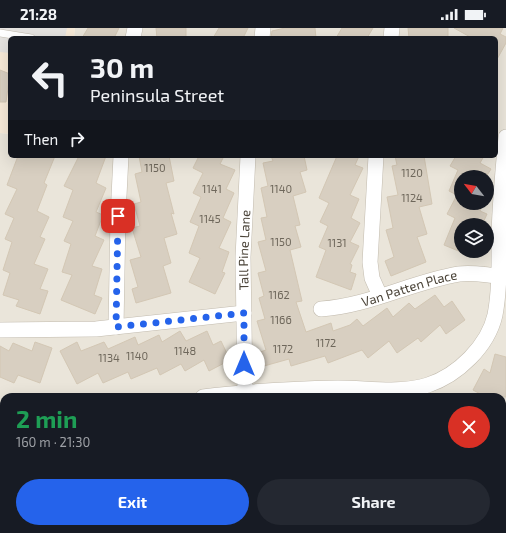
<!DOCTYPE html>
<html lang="en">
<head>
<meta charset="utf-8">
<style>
  :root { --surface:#171b24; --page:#242831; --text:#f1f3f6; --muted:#9ea1a6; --accent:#2563eb }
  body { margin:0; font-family:"Exo 2",sans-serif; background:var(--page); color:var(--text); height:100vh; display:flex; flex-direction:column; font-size:15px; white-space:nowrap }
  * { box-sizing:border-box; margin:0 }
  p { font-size:13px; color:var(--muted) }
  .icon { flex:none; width:22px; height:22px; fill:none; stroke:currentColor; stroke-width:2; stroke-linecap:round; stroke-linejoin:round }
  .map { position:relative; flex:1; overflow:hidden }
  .sheet { position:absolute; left:0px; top:365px; width:506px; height:140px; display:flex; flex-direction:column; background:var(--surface); border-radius:12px 12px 0 0; box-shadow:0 4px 16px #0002 }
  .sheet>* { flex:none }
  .guide { position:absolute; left:8px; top:8px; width:490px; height:122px; border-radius:6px; box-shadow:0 4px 16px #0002; background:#171b24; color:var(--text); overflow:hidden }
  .needle { width:26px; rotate:301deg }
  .controls { position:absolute; left:454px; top:142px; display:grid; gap:8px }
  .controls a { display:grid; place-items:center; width:40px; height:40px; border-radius:50%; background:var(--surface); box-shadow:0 4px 16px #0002; font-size:20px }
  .pin { position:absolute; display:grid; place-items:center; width:34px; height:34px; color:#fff; margin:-17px; border-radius:8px; box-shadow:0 2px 6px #0006 }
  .me { position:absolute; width:44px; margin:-22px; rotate:0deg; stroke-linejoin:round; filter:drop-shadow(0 0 3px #0008) }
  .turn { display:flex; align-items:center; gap:14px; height:84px; padding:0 16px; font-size:18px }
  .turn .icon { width:52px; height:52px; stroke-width:2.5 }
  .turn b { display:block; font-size:28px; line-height:34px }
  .then { display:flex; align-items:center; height:38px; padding:0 16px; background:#0003; gap:8px; font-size:15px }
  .round { display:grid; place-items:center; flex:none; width:42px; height:42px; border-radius:21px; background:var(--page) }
  .head { display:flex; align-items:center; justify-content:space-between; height:68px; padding:0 16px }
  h1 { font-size:24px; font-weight:700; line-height:30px; color:#1e9e55 }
  .action { display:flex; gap:8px; margin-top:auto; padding:8px 16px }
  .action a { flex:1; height:46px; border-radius:24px; background:var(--accent); color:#fff; font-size:16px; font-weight:700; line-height:46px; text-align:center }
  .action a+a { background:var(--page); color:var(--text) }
  .status { display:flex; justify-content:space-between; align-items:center; height:28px; padding:0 20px; background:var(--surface); direction:ltr }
  .status svg { height:11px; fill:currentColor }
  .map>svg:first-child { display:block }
  .residential { fill:#eae5da; fill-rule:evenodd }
  .commercial { fill:#f7ead8 }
  .parking { fill:#e5e3e0 }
  .building { fill:#d8cfc1; stroke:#d3c7b4 }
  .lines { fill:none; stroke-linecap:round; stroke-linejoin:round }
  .lane-casing { stroke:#c2bbae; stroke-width:8 }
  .street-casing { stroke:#c2bbae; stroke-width:16 }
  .path { stroke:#c4b79f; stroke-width:2; stroke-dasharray:2 2; stroke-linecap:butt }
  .lane { stroke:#fff; stroke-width:7 }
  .street { stroke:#fff; stroke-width:15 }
  .route { stroke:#2563eb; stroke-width:7; stroke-dasharray:0 12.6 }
  .labels { text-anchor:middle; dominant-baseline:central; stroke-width:4; stroke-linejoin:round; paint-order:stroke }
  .number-label { font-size:11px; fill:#6e675b }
  .street-label { font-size:13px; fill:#4b4439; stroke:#fff }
</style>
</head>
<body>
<div class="status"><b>21:28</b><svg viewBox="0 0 49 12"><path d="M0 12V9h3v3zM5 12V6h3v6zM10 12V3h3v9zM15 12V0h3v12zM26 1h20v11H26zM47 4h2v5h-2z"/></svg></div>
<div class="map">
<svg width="506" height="505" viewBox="0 0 506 505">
  <rect width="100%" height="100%" fill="#f6f3ec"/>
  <g class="residential">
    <path d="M75,0H506V395L502,401V369H4V456H0V105L10,106V128H496V10H74ZM461,149H487V175H461ZM461,197H487V223H461Z"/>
    <polygon points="506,406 506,505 21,505 0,503 0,461 4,462 4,501 502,501 502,412"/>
  </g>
  <polygon class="commercial" points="0,0 75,0 74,10 10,10 10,106 0,105"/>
  <polygon class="parking" points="0,0 67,0 65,10 10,10 10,25 0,24"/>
  <g class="building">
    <polygon points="88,0 119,0 114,10 82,10"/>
    <polygon points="156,0 186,0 186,10 157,10"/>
    <polygon points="219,0 248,0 243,10 213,10"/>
    <polygon points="285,0 315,0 316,10 271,10 272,3"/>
    <polygon points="342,0 373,0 367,10 336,10"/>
    <polygon points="408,0 448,0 448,10 409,10"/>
    <polygon points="454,0 503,0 500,6 506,9 506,15 496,33 496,10 472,10"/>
    <polygon points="0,42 10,46 6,74 0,74"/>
    <polygon points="18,128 55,128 44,155 47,157 37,183 49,189 40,209 45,211 34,236 48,241 40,261 48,263 40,286 16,278 19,272 3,267 10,245 3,242 12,214 5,211 14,190 5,186 17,161 7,157"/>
    <polygon points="79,128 106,128 96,155 106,160 96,184 103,187 95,208 104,212 92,238 102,241 94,267 102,270 95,286 61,272 72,247 62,244 71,216 64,213 73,193 63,189 73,162 64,158"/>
    <polygon points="139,128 169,128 174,153 166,155 174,186 171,185 177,206 164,210 171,235 163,238 171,265 136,275 132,261 138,259 130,232 141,229 132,200 140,198 134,176 141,174 135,146 142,144"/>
    <polygon points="199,128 224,128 220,136 235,142 226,161 234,165 223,190 231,194 219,220 229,224 222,244 225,245 215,266 189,254 200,230 189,225 199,198 190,194 201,169 193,165 203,145 193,140"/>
    <polygon points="271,128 304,128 307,142 300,144 306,164 293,168 300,197 295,198 301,219 290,222 302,273 296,274 306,304 331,295 333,303 350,297 357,291 363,298 387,280 393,289 409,275 415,281 435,267 444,279 452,273 465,292 446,306 440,297 421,314 418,310 397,325 389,313 368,330 362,322 328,335 325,328 291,338 289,331 264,338 260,324 266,322 257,293 265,291 259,270 264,268 258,245 266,243 258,214 266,212 261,190 267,189 261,160 268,158 263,135 273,133"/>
    <polygon points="337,128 359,128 355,137 363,140 350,167 359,171 351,190 360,195 350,214 359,218 350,236 352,237 350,244 356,246 351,262 316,249 326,222 319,219 328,198 320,194 329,175 319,170"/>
    <polygon points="395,128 424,128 432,176 419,179 427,206 417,209 426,234 391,248 385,233 394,229 386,202 393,200 387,169 398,167 392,138 397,137"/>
    <polygon points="456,128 484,128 480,135 491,141 486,149 461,149 461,175 483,175 480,183 487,186 482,197 461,197 461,224 444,217 455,190 447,186 457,167 449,163 458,142 450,138"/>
    <polygon points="180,303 186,313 207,303 213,317 221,313 230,332 209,343 204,332 185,343 181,336 160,347 157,340 131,351 128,344 103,355 98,345 77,356 60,323 77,314 81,323 104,314 108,321 135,309 138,317 159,307 162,314"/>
    <polygon points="35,314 52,320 40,355 18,347 14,355 0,349 0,318 9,323 13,315 32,323"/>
    <polygon points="495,326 506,329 506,369 486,369 473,362 484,341 490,345"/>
  </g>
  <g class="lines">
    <defs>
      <polyline id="lane" points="0,5 31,10"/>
      <g id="street">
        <polyline points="133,10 135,0"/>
        <polyline points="262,10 263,0"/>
        <polyline points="391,10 392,0"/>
        <polyline points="376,128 370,234 372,250 380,268"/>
        <path id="s1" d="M321,281C369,278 411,254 459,246C472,244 485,247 498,248"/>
        <polyline points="116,299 118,188 121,128"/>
        <polyline points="0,302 96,301 244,285"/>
        <path id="s2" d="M245,365L243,229L248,128"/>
        <path d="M203,369C247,363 293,361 338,360C368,360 400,366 428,357C458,347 488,318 495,287C500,261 499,233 499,206C500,174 503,141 506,109"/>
        <polyline points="0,382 4,382"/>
      </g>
    </defs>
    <use href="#lane" class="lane-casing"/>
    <use href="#street" class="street-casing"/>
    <g class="path">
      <polyline points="502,473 506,473"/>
      <polyline points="0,492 4,493"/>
    </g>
    <use href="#lane" class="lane"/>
    <use href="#street" class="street"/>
  </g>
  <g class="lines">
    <polyline class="route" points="118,188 116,299 244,285 244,336"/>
  </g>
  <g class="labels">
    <g class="number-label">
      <text x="155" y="139">1150</text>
      <text x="412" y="144">1120</text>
      <text x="212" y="160">1141</text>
      <text x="281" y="160">1140</text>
      <text x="412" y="169">1124</text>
      <text x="210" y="190">1145</text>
      <text x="281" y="213">1150</text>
      <text x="337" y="214">1131</text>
      <text x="279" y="266">1162</text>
      <text x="281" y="291">1166</text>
      <text x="326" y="314">1172</text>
      <text x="283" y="320">1172</text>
      <text x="185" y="322">1148</text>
      <text x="137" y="327">1140</text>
      <text x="109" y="329">1134</text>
    </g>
    <g class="street-label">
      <text stroke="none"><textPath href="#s2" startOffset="143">Tall Pine Lane</textPath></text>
      <text stroke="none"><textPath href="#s1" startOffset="91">Van Patten Place</textPath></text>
    </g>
  </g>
</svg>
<div class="controls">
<a><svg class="needle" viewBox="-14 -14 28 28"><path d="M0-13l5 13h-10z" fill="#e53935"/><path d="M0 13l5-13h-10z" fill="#9ea1a6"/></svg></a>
<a><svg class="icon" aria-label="layers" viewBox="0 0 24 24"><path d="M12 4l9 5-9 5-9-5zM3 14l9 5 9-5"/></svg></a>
</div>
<div class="pin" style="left:118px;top:188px;background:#d93025"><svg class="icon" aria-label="arrive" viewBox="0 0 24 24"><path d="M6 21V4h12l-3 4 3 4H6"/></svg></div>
<svg class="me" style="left:244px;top:336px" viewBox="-20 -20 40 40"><circle r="19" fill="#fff"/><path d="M0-13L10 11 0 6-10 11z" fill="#2563eb"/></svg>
<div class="guide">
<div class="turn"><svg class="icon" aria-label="left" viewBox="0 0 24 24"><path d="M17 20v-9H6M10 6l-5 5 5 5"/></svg><div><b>30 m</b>Peninsula Street</div></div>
<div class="then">Then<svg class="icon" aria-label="right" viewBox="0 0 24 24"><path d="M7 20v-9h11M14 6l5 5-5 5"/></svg></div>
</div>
<section class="sheet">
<div class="head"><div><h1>2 min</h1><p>160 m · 21:30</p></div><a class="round" style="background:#d93025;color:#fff"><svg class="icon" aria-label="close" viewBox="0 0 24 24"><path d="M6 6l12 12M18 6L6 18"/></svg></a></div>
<div class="action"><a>Exit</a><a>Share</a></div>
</section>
</div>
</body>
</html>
